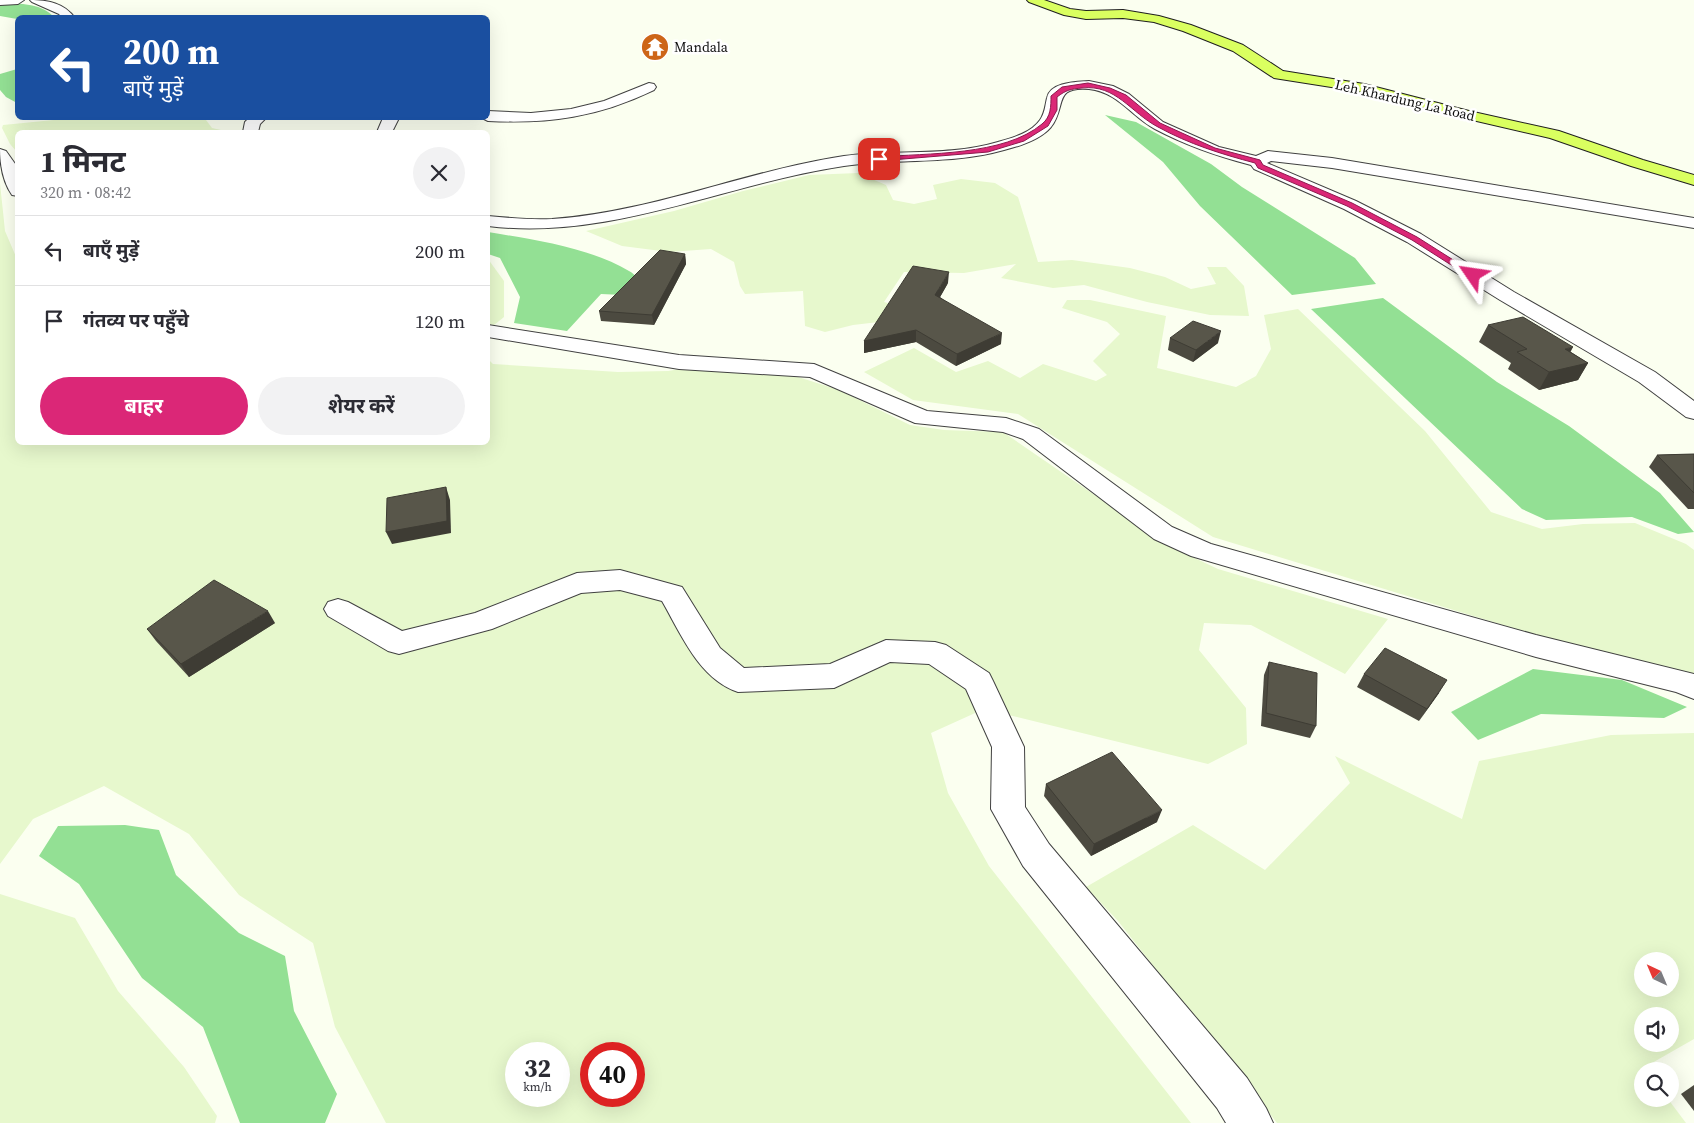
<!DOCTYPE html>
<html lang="hi">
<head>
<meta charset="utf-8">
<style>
  :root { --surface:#fff; --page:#f2f2f3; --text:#2b2b33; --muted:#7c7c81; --line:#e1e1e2; --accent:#db2777 }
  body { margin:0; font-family:"Source Serif 4","Noto Sans Devanagari",serif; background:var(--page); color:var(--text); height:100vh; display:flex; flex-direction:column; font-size:19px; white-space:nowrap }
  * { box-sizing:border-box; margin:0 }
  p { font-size:16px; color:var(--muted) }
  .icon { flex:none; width:28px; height:28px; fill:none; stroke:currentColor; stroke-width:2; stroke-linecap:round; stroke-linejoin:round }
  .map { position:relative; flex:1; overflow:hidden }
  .details { position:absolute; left:15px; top:130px; width:475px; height:315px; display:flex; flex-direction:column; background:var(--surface); border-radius:8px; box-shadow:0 5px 20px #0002 }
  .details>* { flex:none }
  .guide { position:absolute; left:15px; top:15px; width:475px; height:105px; border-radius:8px; box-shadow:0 5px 20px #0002; background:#1a4fa0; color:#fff; overflow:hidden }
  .needle { width:32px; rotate:316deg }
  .fabs { position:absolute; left:1634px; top:952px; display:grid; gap:10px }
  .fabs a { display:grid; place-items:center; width:45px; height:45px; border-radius:50%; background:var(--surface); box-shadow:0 5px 20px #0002; font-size:25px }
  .speed { position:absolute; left:505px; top:1042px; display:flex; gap:10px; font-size:25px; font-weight:700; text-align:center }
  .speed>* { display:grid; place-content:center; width:65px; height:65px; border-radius:50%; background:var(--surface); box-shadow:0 5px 20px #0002; line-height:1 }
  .speed small { font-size:12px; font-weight:400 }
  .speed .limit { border:8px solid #d22; background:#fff; color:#111 }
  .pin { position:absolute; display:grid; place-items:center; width:42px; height:42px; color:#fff; margin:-21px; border-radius:10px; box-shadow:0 2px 8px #0006 }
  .me { position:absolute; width:55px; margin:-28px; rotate:302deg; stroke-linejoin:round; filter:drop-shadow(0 0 4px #0008) }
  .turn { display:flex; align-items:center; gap:18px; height:105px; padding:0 25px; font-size:22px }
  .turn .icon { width:65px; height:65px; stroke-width:2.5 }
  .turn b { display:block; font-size:35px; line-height:42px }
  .round { display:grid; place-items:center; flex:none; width:52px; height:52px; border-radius:26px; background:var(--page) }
  .overview { display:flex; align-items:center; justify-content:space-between; height:85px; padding:0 25px }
  h1 { font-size:30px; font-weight:700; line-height:38px }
  .cta { display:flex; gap:10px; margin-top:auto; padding:10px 25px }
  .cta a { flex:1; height:58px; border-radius:30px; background:var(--accent); color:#fff; font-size:20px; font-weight:700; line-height:58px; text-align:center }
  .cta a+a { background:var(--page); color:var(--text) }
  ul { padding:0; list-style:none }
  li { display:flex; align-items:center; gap:15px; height:70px; padding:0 25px; border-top:1px solid var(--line) }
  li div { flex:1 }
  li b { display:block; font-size:19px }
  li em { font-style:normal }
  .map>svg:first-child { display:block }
  .farmland { fill:#e7f8cd; fill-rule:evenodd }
  .forest { fill:#93e094 }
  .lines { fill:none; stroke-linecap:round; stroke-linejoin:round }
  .minor-casing { stroke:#414141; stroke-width:2 }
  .major-casing { stroke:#1f1f1f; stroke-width:2 }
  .minor { fill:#fff; fill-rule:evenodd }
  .major { fill:#daff60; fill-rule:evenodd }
  .wall { fill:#4c4a40 }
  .shaded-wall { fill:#3e3c34 }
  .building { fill:#58564a; stroke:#3e3c34 }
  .route { fill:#db2777; stroke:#8e194d }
  .labels { text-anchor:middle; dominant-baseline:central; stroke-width:5; stroke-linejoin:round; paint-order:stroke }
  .far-poi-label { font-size:14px; fill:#0e0e0e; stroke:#fff; text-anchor:start }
  .far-street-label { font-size:14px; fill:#0e0e0e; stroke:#fff }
</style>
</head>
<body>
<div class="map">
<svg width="1694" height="1123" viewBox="0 0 1694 1123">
  <rect width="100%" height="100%" fill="#fbfff0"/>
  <g class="farmland">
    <polygon points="74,118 209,118 206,120 212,128 221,130 217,132 18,132 17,152 10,144 2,128 3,125"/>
    <polygon points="858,173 886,185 893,200 914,204 937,199 933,185 961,179 995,183 1018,197 1038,262 1072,260 1130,268 1165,277 1191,289 1216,284 1207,267 1226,267 1244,286 1249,316 1210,315 1147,302 1084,285 1053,288 1001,278 1016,264 964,273 904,272 884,302 923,313 896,320 853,325 825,332 805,326 803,291 745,294 740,286 734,262 711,249 669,252 622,246 586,231 674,211 743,191 809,175"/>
    <path d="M0,183L5,231L17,259L18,442H488V359L493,364L618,372L668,371L686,368L795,376L839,390L910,425L944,430L1003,432L1169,546L1218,569L1388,619L1345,674L1251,625L1204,623L1199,650L1246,708L1247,744L1208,764L984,709L931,733L948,793L989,866L1191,1123H386L335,1027L313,943L239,895L189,834L104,786L33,819L0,864ZM516,1054H559V1096H516ZM591,1054H634V1096H591Z"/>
    <polygon points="488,259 504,281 504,317 494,325 488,324"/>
    <polygon points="1067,300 1090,300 1166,316 1157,368 1236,387 1256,376 1271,349 1264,315 1298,309 1425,431 1491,512 1542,529 1583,524 1635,523 1686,544 1694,550 1694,675 1552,640 1213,537 1018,414 913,400 864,372 914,348 956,372 988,361 1020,378 1043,364 1096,381 1107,375 1093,361 1120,334 1107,322 1062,308"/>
    <path d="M1694,733V1039L1645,1067L1647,1071H1642V1099H1668L1686,1123H1277L1118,921L1086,887L1193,825L1265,870L1350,783L1335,756L1462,819L1479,761L1611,735ZM1642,961H1670V989H1642ZM1642,1016H1670V1044H1642Z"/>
    <polygon points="0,894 75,918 118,991 184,1067 217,1116 215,1123 0,1123"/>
  </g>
  <g class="forest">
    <path d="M7,3C24,4 42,4 54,17L17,19L0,16V4Z"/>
    <polygon points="17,69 18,69 17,103 6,97 0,90 0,74"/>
    <polygon points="1105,115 1136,122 1211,164 1242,187 1355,258 1376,284 1292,295 1200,206 1163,162"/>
    <path d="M488,232C530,239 592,248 629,271C635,274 640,281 646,286L645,296L601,294L567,331L514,323L520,297L500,258L488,254Z"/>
    <polygon points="1383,298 1497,382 1569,426 1660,493 1694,532 1678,534 1632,517 1546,520 1522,509 1311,309"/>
    <polygon points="1533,669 1622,680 1687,707 1664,718 1541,714 1478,740 1451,712"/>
    <polygon points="125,825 159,830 176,875 239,933 285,956 294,1011 337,1094 325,1123 240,1123 203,1027 142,978 79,884 39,856 58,826"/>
  </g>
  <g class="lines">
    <defs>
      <g id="minor">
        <polygon points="0,0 24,0 18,4 0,5"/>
        <path d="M30,0C48,0 64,3 75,18H62L59,14L32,2Z"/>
        <path d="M1089,81L1113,86L1129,94L1163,122L1219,147L1256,156L1268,151L1332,158L1694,218V228L1332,168L1271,161L1267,163L1356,201L1421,234L1514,292L1655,372L1694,401V419L1686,417L1639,382L1500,300L1407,242L1344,209L1254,169L1251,165C1217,156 1187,146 1155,129C1132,117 1118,92 1089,89C1052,86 1067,107 1051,127C1040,140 1020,146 1004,150C952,165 897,158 844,166C724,184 611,241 488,226V216C509,218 531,220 552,219C652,212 745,171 844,156C894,149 948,157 998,142C1012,138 1031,133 1040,120C1045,113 1045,106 1047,98C1050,82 1076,82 1089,81Z"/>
        <path d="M649,83L654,84L656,87L654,90C598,117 550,124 488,121L482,118H488V111L531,113L571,109L604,101Z"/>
        <polygon points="249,118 266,118 260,124 258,132 243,132 245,122"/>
        <polygon points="383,118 399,118 392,132 377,132"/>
        <path d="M0,149L6,151L18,168V196L12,195C3,182 0,164 0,149Z"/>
        <polygon points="488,325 679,355 814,364 927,411 1006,418 1039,429 1172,527 1211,544 1536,635 1694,674 1694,699 1676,692 1536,657 1191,556 1154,539 1023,439 1003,432 915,423 810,377 679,369 488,337"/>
        <path d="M620,570L682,587L720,648L744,668L830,664L886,640L935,642L946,645L989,673L993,681L1024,747L1025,807L1049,844L1247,1078L1266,1108L1273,1123H1226L1217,1108L1023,866L991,809L992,747L966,689L929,664L890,662L834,688L738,692C699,679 681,634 662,601L620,590L581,593L492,629L399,654L388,651L328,616L324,609L328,602L338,599L348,602L402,631L475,613L577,573Z"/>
      </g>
      <polygon id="major" points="1027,0 1044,0 1070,9 1086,11 1123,10 1159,16 1191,25 1243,45 1283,71 1364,84 1469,111 1559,131 1643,160 1694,175 1694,185 1631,166 1550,138 1468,119 1363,92 1274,78 1233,51 1183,31 1154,22 1123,18 1086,19 1064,15 1029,2"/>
    </defs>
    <use href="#minor" class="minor-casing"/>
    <use href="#major" class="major-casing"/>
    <use href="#minor" class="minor"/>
    <use href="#major" class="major"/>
  </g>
  <g class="wall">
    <polygon points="685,254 686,264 654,325 601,321 599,311"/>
    <polygon points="948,283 940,297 1001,344 956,366 916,342 864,353 864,341"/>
    <polygon points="1488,325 1571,352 1588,363 1578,380 1539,390 1508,369 1511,363 1479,342"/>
    <polygon points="1170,338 1218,343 1193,362 1168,350"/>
    <polygon points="1694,454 1694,509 1688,509 1649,467 1657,455"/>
    <polygon points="275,623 189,677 156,641 147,629"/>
    <polygon points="1269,662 1316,726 1310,738 1261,726 1264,675"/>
    <polygon points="1364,674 1439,693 1419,721 1357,687"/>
    <polygon points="1046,784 1157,822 1091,856 1044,796"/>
    <polygon points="1694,1085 1694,1111 1681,1094"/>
  </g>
  <g class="shaded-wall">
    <polygon points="685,254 686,264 654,325 652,315"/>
    <polygon points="949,272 948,283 935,306 935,295"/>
    <polygon points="916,330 916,342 864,353 864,341"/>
    <polygon points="1221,331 1218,343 1193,362 1196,350"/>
    <polygon points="1002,333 1001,344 956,366 957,354"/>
    <polygon points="1573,347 1564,365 1565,349"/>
    <polygon points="1588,363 1578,380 1539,390 1549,372"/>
    <polygon points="446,487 450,500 451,533 392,544 386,532"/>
    <polygon points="268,611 275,623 189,677 181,664"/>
    <polygon points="1447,680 1439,693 1419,721 1427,709"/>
    <polygon points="1162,810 1157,822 1091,856 1094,844"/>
  </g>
  <g class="building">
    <polygon points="660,250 685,254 652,315 599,311"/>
    <polygon points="913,266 949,272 935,295 1002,333 957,354 916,330 864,341"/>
    <polygon points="1523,317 1573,347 1565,349 1588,363 1549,372 1517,352 1527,349 1488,325"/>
    <polygon points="1193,321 1221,331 1196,350 1170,338"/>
    <polygon points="1694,454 1694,493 1657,455"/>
    <polygon points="446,487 447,521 386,532 387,498"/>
    <polygon points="214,580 268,611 181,664 147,629"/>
    <polygon points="1385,648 1447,680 1427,709 1364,674"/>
    <polygon points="1269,662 1317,673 1316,726 1266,713"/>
    <polygon points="1112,752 1162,810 1094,844 1046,784"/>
  </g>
  <path class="route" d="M1088,83L1110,88L1126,95L1160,123L1215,148L1260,160L1263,165L1352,203L1417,237L1477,275L1470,277L1412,240L1347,206L1258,168L1255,163C1221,154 1189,144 1158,127C1131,113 1116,84 1082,88C1071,89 1066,90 1057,97V110L1048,126L1024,141L988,152L879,161L876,159L879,157C927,153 1004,156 1042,124C1051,117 1051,106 1051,96L1062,87Z"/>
  <defs>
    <symbol id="temple-disc" viewBox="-11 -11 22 22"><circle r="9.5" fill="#cd6518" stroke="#fff"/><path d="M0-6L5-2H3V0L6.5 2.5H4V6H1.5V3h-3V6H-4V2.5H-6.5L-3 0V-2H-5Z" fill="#fff"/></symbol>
  </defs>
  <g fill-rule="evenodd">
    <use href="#temple-disc" x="639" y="31" width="32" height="32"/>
  </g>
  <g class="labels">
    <g class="far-poi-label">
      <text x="674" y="47">Mandala</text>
    </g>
    <g class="far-street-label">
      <text transform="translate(1405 100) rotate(13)">Leh Khardung La Road</text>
    </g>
  </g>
</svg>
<div class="fabs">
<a><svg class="needle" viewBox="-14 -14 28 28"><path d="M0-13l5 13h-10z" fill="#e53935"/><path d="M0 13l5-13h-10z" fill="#7c7c81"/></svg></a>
<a><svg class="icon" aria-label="sound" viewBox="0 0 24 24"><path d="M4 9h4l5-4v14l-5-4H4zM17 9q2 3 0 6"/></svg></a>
<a><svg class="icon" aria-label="search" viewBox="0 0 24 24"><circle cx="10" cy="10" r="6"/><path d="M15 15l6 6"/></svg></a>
</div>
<div class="speed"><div>32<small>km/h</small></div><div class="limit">40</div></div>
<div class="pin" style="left:879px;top:159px;background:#d93025"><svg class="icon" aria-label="arrive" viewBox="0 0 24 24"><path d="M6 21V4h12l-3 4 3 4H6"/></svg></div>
<svg class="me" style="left:1473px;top:275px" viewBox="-20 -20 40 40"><path d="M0-17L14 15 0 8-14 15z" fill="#db2777" stroke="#fff" stroke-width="4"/></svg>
<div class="guide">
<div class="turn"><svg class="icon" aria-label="left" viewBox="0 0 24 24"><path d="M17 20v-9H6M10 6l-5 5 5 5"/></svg><div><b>200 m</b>बाएँ मुड़ें</div></div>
</div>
<section class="details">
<div class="overview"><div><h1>1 मिनट</h1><p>320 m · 08:42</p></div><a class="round"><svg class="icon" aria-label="close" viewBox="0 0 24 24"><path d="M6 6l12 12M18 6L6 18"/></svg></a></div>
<ul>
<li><svg class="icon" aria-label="left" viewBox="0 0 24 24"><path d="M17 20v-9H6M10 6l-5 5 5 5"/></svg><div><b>बाएँ मुड़ें</b></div><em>200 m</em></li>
<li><svg class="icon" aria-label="arrive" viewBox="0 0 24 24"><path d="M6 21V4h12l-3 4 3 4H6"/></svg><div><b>गंतव्य पर पहुँचे</b></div><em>120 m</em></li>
</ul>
<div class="cta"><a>बाहर</a><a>शेयर करें</a></div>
</section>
</div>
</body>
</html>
